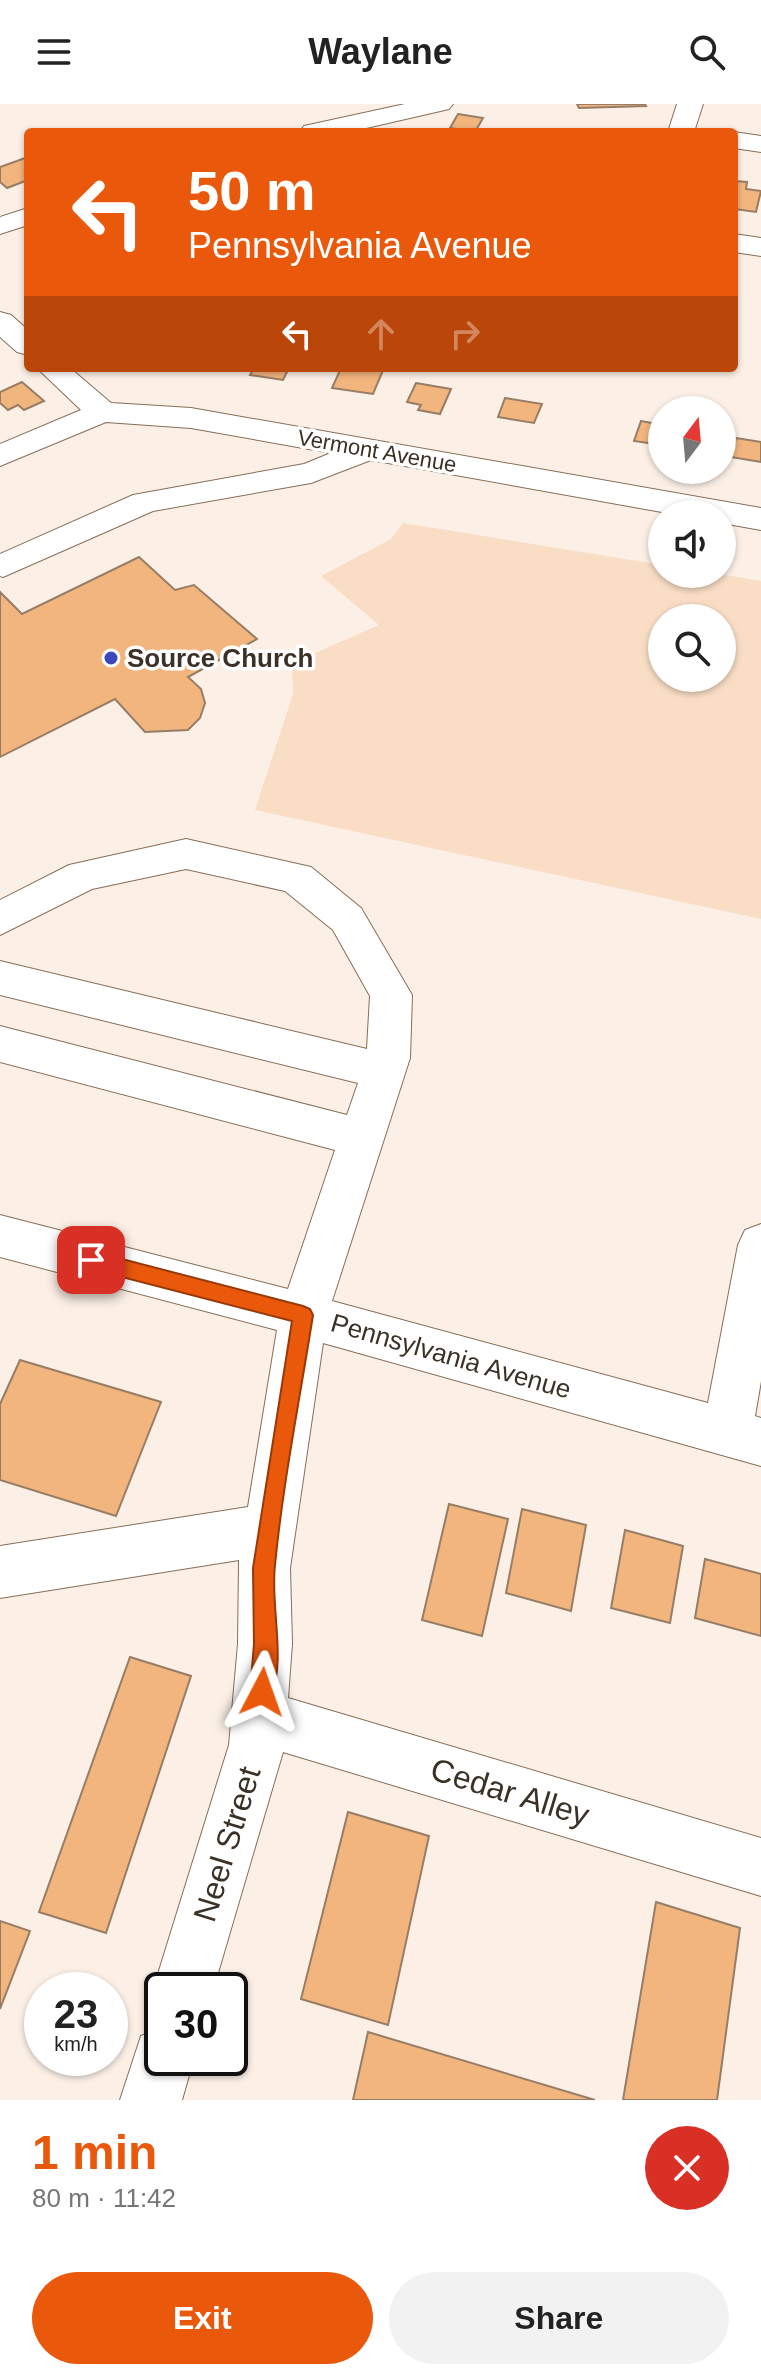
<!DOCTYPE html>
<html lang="en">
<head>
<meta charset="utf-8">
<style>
  :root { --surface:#fff; --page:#f2f2f2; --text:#222; --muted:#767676; --accent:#ea580c }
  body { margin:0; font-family:Helvetica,sans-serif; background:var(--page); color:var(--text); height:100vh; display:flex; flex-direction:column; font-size:30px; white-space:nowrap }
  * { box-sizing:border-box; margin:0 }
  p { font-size:26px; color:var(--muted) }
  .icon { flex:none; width:44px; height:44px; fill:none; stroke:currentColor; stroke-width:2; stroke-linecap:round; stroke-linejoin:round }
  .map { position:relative; height:1996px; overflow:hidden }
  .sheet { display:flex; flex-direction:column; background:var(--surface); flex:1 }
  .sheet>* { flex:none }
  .hud { position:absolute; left:24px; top:24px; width:714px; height:244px; border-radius:8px; box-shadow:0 2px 6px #0004; background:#ea580c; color:#fff; overflow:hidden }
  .needle { width:52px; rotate:16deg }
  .buttons { position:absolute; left:648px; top:292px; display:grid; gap:16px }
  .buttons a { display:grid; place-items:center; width:88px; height:88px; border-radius:50%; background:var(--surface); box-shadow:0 2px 6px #0004; font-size:40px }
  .speed { position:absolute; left:24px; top:1868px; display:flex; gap:16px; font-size:40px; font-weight:700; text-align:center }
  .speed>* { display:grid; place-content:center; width:104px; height:104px; border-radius:50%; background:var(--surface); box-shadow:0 2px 6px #0004; line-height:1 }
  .speed small { font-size:20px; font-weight:400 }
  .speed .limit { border:4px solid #111; border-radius:12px; background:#fff; color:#111 }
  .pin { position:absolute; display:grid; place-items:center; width:68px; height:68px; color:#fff; margin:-34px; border-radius:16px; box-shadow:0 4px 12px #0006 }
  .me { position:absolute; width:88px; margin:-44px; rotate:4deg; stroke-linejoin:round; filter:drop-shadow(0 0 6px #0008) }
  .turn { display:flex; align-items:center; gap:28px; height:168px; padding:0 32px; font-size:36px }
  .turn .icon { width:104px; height:104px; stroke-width:2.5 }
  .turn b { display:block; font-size:56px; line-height:68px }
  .lanes { display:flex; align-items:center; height:76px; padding:0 32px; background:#0003; justify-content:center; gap:40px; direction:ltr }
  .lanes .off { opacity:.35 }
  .round { display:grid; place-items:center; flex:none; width:84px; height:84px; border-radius:42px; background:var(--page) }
  .overview { display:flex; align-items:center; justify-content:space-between; height:136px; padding:0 32px }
  h1 { font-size:48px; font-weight:800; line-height:60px; color:var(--accent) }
  .primary-button { display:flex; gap:16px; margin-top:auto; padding:16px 32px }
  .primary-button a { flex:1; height:92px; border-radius:48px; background:var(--accent); color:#fff; font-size:32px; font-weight:800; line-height:92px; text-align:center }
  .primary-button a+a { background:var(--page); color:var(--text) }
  header { display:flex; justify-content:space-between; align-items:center; height:104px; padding:0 32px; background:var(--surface); font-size:36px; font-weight:800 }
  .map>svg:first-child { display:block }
  .green { fill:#f9ddc5; fill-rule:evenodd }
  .building { fill:#f2b57e; stroke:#977d66; stroke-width:2 }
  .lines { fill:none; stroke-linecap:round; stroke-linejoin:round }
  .minor-casing { stroke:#876e57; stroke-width:2 }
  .minor { fill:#fff; fill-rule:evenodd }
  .route { fill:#ea580c; stroke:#983908; stroke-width:2 }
  .poi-dot { fill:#3c47bb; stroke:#fff; stroke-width:3 }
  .labels { text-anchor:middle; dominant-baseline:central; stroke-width:7; stroke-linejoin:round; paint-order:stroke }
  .far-street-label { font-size:22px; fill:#3c3127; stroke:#fff }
  .poi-label { font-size:26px; font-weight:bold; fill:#3c3127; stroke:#fff; text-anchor:start }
  .street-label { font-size:26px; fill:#3c3127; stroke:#fff }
  .near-street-label { font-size:32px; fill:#3c3127; stroke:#fff }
</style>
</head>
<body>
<header><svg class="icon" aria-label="menu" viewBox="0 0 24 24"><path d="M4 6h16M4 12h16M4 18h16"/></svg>Waylane<svg class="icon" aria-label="search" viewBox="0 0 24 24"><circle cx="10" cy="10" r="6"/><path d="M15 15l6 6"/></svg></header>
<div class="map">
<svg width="761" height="1996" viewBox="0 0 761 1996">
  <rect width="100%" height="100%" fill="#fcf0e6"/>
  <path class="green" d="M403,419L662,461V470H719L761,477V815L255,706L293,590L292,559L379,521L321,472L391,435ZM662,514H722V574H662Z"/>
  <g class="building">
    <polygon points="577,0 645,0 646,2 579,4"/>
    <polygon points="458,10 483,14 475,28 450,24"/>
    <polygon points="28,53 28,70 25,72 28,76 7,84 0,78 0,63"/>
    <polygon points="734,77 747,78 746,85 761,87 756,108 734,105"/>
    <polygon points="254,264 289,264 283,276 250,271"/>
    <polygon points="341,264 359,267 360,264 384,264 373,290 332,284"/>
    <polygon points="22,278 44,297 24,306 18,301 8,306 0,299 0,288"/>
    <polygon points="416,279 451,285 440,310 418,306 421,301 407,298"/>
    <polygon points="505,294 542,300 534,319 498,313"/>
    <polygon points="641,317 662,321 662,353 652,351 655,340 634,337"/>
    <polygon points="736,334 761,338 761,358 731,353"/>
    <polygon points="139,453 175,486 194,481 257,535 188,573 201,585 205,599 200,614 188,626 145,628 115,595 0,653 0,488 22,510"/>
    <polygon points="20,1256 161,1298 116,1412 0,1376 0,1300"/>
    <polygon points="449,1400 508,1415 482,1532 422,1516"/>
    <polygon points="522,1405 586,1421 571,1507 506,1489"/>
    <polygon points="625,1426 683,1442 670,1519 611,1504"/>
    <polygon points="705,1455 761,1470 761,1532 695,1514"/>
    <polygon points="130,1553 191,1572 106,1829 39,1808"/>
    <polygon points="348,1708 429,1732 388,1921 301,1895"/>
    <polygon points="656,1798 740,1824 717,1996 623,1996"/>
    <polygon points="0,1817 30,1827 0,1905"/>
    <polygon points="368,1928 595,1996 353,1996"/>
  </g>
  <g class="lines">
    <defs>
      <g id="minor">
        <polygon points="405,0 453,0 449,5 349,28 300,28 304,22"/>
        <polygon points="677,0 703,0 694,28 668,28"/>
        <polygon points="734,28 761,32 761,48 734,44"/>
        <polygon points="28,104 28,121 0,130 0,113"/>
        <polygon points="734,130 761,134 761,152 734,148"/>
        <polygon points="0,208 11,211 28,226 28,251 17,248 0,233"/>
        <polygon points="37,264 70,264 111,299 191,304 761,404 761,426 722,419 722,410 673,410 371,356 311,379 153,407 3,473 0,472 0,450 133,391 304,360 331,349 191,324 106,318 0,362 0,340 81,306"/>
        <polygon points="186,735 311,763 361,804 412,891 410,954 332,1197 708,1299 738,1141 745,1126 761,1120 761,1277 755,1312 761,1314 761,1362 323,1239 290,1464 292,1540 288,1594 761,1734 761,1792 283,1648 213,1886 162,1886 162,1907 153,1886 229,1641 238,1540 239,1456 0,1494 0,1442 248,1403 277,1226 0,1153 0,1111 288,1185 335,1046 0,958 0,922 347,1011 358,979 0,891 0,857 367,945 370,892 333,826 285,787 186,765 92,785 0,831 0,796 69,761"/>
        <polygon points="162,1924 162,1954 194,1954 182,1996 120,1996 141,1932"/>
      </g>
    </defs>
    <use href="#minor" class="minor-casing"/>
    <use href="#minor" class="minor"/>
  </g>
  <path class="route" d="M91,1147L303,1202L310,1205L313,1211C300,1294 283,1378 275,1461C270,1504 287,1555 270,1596L262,1600L254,1596L250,1588L254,1540L253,1464L292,1217L91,1165L84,1162L81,1156L84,1150Z"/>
  <circle class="poi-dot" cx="111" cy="554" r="8"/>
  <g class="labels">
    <g class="far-street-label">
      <text transform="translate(377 347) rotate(10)">Vermont Avenue</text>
    </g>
    <g class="poi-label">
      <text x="127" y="554">Source Church</text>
    </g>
    <g class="street-label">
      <text transform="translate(451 1252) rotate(16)">Pennsylvania Avenue</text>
    </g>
    <g class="near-street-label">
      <text transform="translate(510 1688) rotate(17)">Cedar Alley</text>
      <text transform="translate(227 1740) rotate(-73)">Neel Street</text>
    </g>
  </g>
</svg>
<div class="buttons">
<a><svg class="needle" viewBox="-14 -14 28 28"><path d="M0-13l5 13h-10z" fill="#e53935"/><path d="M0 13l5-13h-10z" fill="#767676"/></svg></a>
<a><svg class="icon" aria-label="sound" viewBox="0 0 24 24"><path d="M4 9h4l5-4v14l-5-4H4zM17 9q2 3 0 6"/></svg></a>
<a><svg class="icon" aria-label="search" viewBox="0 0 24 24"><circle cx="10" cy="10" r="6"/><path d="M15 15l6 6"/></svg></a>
</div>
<div class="speed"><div>23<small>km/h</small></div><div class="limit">30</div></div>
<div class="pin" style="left:91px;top:1156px;background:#d93025"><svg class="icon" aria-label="arrive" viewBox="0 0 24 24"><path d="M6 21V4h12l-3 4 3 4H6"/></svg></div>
<svg class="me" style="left:262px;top:1588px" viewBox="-20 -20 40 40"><path d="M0-17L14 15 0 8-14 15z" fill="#ea580c" stroke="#fff" stroke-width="4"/></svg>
<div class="hud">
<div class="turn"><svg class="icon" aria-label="left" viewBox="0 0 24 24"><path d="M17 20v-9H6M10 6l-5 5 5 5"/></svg><div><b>50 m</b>Pennsylvania Avenue</div></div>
<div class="lanes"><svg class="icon" aria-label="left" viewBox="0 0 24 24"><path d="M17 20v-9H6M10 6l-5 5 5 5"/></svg><svg class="icon off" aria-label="ahead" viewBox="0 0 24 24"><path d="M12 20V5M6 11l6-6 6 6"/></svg><svg class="icon off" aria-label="right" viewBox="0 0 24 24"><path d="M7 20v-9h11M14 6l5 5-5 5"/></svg></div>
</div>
</div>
<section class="sheet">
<div class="overview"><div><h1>1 min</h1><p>80 m · 11:42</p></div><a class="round" style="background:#d93025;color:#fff"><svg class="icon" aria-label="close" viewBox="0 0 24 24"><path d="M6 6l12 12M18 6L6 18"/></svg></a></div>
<div class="primary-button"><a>Exit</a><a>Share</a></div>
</section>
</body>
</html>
